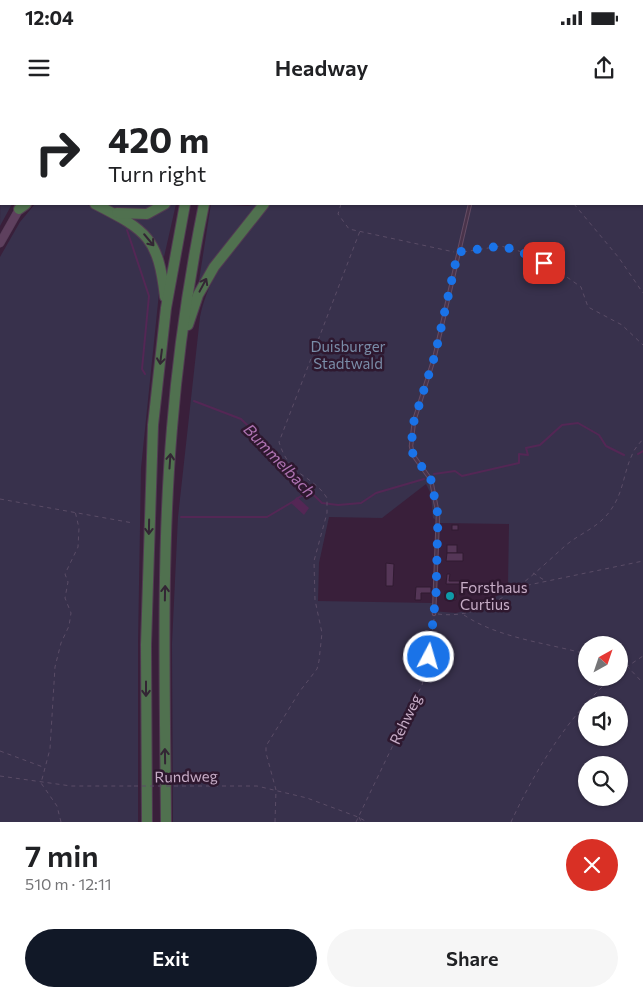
<!DOCTYPE html>
<html lang="en">
<head>
<meta charset="utf-8">
<style>
  :root { --surface:#fff; --page:#f6f6f6; --text:#202124; --muted:#757577; --accent:#111827 }
  body { margin:0; font-family:Commissioner,sans-serif; background:var(--page); color:var(--text); height:100vh; display:flex; flex-direction:column; font-size:19px; white-space:nowrap }
  * { box-sizing:border-box; margin:0 }
  p { font-size:16px; color:var(--muted) }
  .icon { flex:none; width:28px; height:28px; fill:none; stroke:currentColor; stroke-width:2; stroke-linecap:round; stroke-linejoin:round }
  .map { position:relative; height:722px; overflow:hidden }
  .drawer { display:flex; flex-direction:column; background:var(--surface); flex:1 }
  .drawer>* { flex:none }
  .banner { position:absolute; left:0px; top:0px; width:644px; height:105px; box-shadow:0 1px 4px #0004; background:#fff; color:var(--text); overflow:hidden }
  .needle { width:32px; rotate:40deg }
  .controls { position:absolute; left:578px; top:536px; display:grid; gap:10px }
  .controls a { display:grid; place-items:center; width:50px; height:50px; border-radius:50%; background:var(--surface); box-shadow:0 1px 4px #0004; font-size:25px }
  .pin { position:absolute; display:grid; place-items:center; width:42px; height:42px; color:#fff; margin:-21px; border-radius:10px; box-shadow:0 2px 8px #0006 }
  .me { position:absolute; width:55px; margin:-28px; rotate:6deg; stroke-linejoin:round; filter:drop-shadow(0 0 4px #0008) }
  .turn { display:flex; align-items:center; gap:18px; height:105px; padding:0 25px; font-size:22px }
  .turn .icon { width:65px; height:65px; stroke-width:2.5 }
  .turn b { display:block; font-size:35px; line-height:42px }
  .round { display:grid; place-items:center; flex:none; width:52px; height:52px; border-radius:26px; background:var(--page) }
  .head { display:flex; align-items:center; justify-content:space-between; height:85px; padding:0 25px }
  h1 { font-size:30px; font-weight:600; line-height:38px }
  .action { display:flex; gap:10px; margin-top:auto; padding:10px 25px }
  .action a { flex:1; height:58px; border-radius:30px; background:var(--accent); color:#fff; font-size:20px; font-weight:600; line-height:58px; text-align:center }
  .action a+a { background:var(--page); color:var(--text) }
  .status { display:flex; justify-content:space-between; align-items:center; height:35px; padding:0 25px; background:var(--surface); direction:ltr }
  .status svg { height:14px; fill:currentColor }
  header { display:flex; justify-content:space-between; align-items:center; height:65px; padding:0 25px; background:var(--surface); font-size:22px; font-weight:600 }
  .map>svg:first-child { display:block }
  .green { fill:#38314c; fill-rule:evenodd }
  .water { fill:#542755 }
  .lines { fill:none; stroke-linecap:round; stroke-linejoin:round }
  .stream { stroke:#542755; stroke-width:2 }
  .building { fill:#553657; stroke:#301a31 }
  .service-casing { stroke:#654d65; stroke-width:4.5 }
  .secondary-casing { stroke:#533c54; stroke-width:9 }
  .primary-casing { stroke:#533c54; stroke-width:11 }
  .motorway-casing { stroke:#513a52; stroke-width:12 }
  .path { stroke:#5a4c66; stroke-width:1; stroke-dasharray:4 4; stroke-linecap:butt }
  .service { stroke:#49334a; stroke-width:2.5 }
  .secondary { stroke:#5e405e; stroke-width:8 }
  .primary { stroke:#69506b; stroke-width:9 }
  .motorway { stroke:#50714f; stroke-width:10 }
  .rail-casing { stroke:#735674; stroke-width:4 }
  .rail { stroke:#2e182f; stroke-width:2; stroke-dasharray:5.5; stroke-linecap:butt }
  .path-bridge { stroke:#5a4c66; stroke-width:1; stroke-dasharray:4 4; stroke-linecap:butt }
  .oneway { stroke:#332534 }
  .route { stroke:#1a73e8; stroke-width:9; stroke-dasharray:0 16.2 }
  .culture-dot { fill:#0f9aa8; stroke:#2e182f; stroke-width:2 }
  .labels { text-anchor:middle; dominant-baseline:central; stroke-width:5; stroke-linejoin:round; paint-order:stroke }
  .park-label { font-size:15px; fill:#7a8da8; stroke:#2e182f }
  .poi-label { font-size:15px; fill:#c7adc7; stroke:#2e182f; text-anchor:start }
  .street-label { font-size:15px; fill:#c7adc7; stroke:#2e182f }
  .water-label { font-size:16px; font-style:italic; fill:#ae73b2; stroke:#2e182f }
</style>
</head>
<body>
<div class="status"><b>12:04</b><svg viewBox="0 0 49 12"><path d="M0 12V9h3v3zM5 12V6h3v6zM10 12V3h3v9zM15 12V0h3v12zM26 1h20v11H26zM47 4h2v5h-2z"/></svg></div>
<header><svg class="icon" aria-label="menu" viewBox="0 0 24 24"><path d="M4 6h16M4 12h16M4 18h16"/></svg>Headway<svg class="icon" aria-label="share" viewBox="0 0 24 24"><path d="M12 15V3M7 8l5-5 5 5M5 13v7h14v-7"/></svg></header>
<div class="map">
<svg width="643" height="722" viewBox="0 0 643 722">
  <rect width="100%" height="100%" fill="#391f3a"/>
  <g class="green">
    <polygon points="86,0 199,0 85,1"/>
    <polygon points="238,0 322,0 238,1"/>
    <path d="M337,0H643V722H173L172,544L178,417L200,217C212,161 242,148 269,104H642V1ZM426,384L431,394L433,418L440,423L509,424L508,484L497,496L476,508L456,513L432,511V503L318,501L319,463L329,417L382,418ZM586,545H619V578H586ZM586,605H619V638H586ZM586,665H619V698H586Z"/>
    <polygon points="1,52 1,104 12,104 0,126"/>
    <polygon points="35,104 86,104 128,126 151,146 158,169 159,193 141,368 138,544 138,722 0,722 0,157 20,122"/>
    <polygon points="104,104 161,104 144,112 113,108"/>
    <polygon points="171,104 176,104 164,157 153,138 132,119 166,108"/>
    <polygon points="211,104 248,106 259,104 210,165 198,187"/>
  </g>
  <polygon class="water" points="297,397 309,408 304,415 291,403"/>
  <g class="lines">
    <g class="stream">
      <polyline points="57,1 58,0"/>
      <polyline points="127,130 149,196 142,269 145,274"/>
      <polyline points="194,301 241,319 269,346 280,363 322,403 338,405 361,403 376,393 424,379"/>
      <polyline points="638,354 643,351"/>
      <polyline points="434,374 455,371 462,376 519,363 519,354 528,355 526,348 540,345 562,325 578,323 599,335 606,346 624,355"/>
      <polyline points="298,398 310,391"/>
      <polyline points="181,417 267,417 294,401"/>
    </g>
  </g>
  <g class="building">
    <rect x="452" y="425" width="6" height="5"/>
    <rect x="447" y="445" width="10" height="8"/>
    <polygon points="447,453 463,453 463,461 446,461"/>
    <polygon points="386,463 394,464 393,486 386,486"/>
    <polygon points="447,474 450,474 449,481 460,481 460,484 446,484"/>
    <polygon points="416,487 431,487 431,493 421,493 421,500 415,500"/>
    <polygon points="445,491 456,492 456,500 445,500"/>
  </g>
  <g class="lines">
    <defs>
      <g id="service">
        <polyline points="508,1 508,0"/>
        <polyline points="434,514 438,415 431,380 413,355 411,346 414,321 435,255 470,104"/>
      </g>
      <polyline id="secondary" points="0,143 21,106"/>
      <polyline id="primary" points="76,1 77,0"/>
      <g id="motorway">
        <polyline points="209,1 209,0"/>
        <polyline points="228,1 228,0"/>
        <polyline points="328,1 329,0"/>
        <path d="M95,104C148,131 158,138 165,197"/>
        <polyline points="19,109 26,104"/>
        <polyline points="117,113 147,114 165,104"/>
        <polyline points="188,225 198,195 214,167 264,104"/>
        <polyline points="147,722 146,545 153,325 166,208 185,104"/>
        <path d="M166,722C165,591 161,459 172,328C178,253 189,178 204,104"/>
      </g>
    </defs>
    <use href="#service" class="service-casing"/>
    <use href="#secondary" class="secondary-casing"/>
    <use href="#primary" class="primary-casing"/>
    <use href="#motorway" class="motorway-casing"/>
    <g class="path">
      <polyline points="412,1 413,0"/>
      <polyline points="341,104 338,114 349,129 454,152"/>
      <polyline points="574,104 619,158 643,193"/>
      <polyline points="463,152 501,146 519,151 554,168 581,187 588,207 622,225 643,245"/>
      <polyline points="0,399 133,423"/>
      <polyline points="533,473 544,480"/>
      <polyline points="519,487 643,461"/>
      <path d="M438,514C489,521 530,477 565,446C580,433 598,428 610,411C624,392 623,374 632,355C634,349 639,344 643,339"/>
      <path d="M464,515C498,538 547,543 586,554"/>
      <polyline points="619,563 626,565 643,583"/>
      <polyline points="619,572 643,556"/>
      <polyline points="0,651 43,667"/>
      <polyline points="0,676 71,686 134,686"/>
      <polyline points="182,686 257,686 307,698 358,717 367,722"/>
      <polyline points="359,717 361,722"/>
      <polyline points="61,722 57,706 41,683 50,649 55,567 61,543 69,526 71,513 65,498 68,482 65,474 78,447 79,428 75,411"/>
      <path d="M275,722L276,690L266,653V646L300,591L317,569L319,561L322,533L315,500L314,461L327,413V398C312,374 290,378 279,342L360,131"/>
      <polyline points="356,722 422,585 429,557 434,519"/>
      <path d="M511,722C536,669 568,616 612,578"/>
    </g>
    <use href="#service" class="service"/>
    <use href="#secondary" class="secondary"/>
    <use href="#primary" class="primary"/>
    <use href="#motorway" class="motorway"/>
    <defs>
      <g id="rail">
        <polyline points="20,1 20,0"/>
        <polyline points="0,41 1,39"/>
      </g>
    </defs>
    <use href="#rail" class="rail-casing"/>
    <use href="#rail" class="rail"/>
    <polyline class="path-bridge" points="134,686 182,686"/>
  </g>
  <defs><path id="oneway-shaft" d="M-6 0H5M1.5-3L5.5 0L1.5 3" fill="none" stroke-width="1.6" stroke-linecap="round" stroke-linejoin="round" transform="scale(1.25)"/></defs>
  <g class="oneway">
    <use href="#oneway-shaft" transform="translate(149 140) rotate(50)"/>
    <use href="#oneway-shaft" transform="translate(203 185) rotate(-62)"/>
    <use href="#oneway-shaft" transform="translate(161 257) rotate(97)"/>
    <use href="#oneway-shaft" transform="translate(170 361) rotate(-86)"/>
    <use href="#oneway-shaft" transform="translate(149 427) rotate(91)"/>
    <use href="#oneway-shaft" transform="translate(165 493) rotate(-89)"/>
    <use href="#oneway-shaft" transform="translate(146 589) rotate(90)"/>
    <use href="#oneway-shaft" transform="translate(165 656) rotate(-91)"/>
  </g>
  <g class="lines">
    <polyline class="route" points="429,557 436,494 438,415 431,380 413,354 411,346 414,321 435,255 458,152 501,146 519,151 544,163"/>
  </g>
  <circle class="culture-dot" cx="450" cy="496" r="5"/>
  <g class="labels">
    <g class="park-label">
      <text x="348" y="246">Duisburger<tspan x="348" dy="17">Stadtwald</tspan></text>
    </g>
    <g class="poi-label">
      <text x="460" y="487">Forsthaus<tspan x="460" dy="17">Curtius</tspan></text>
    </g>
    <g class="street-label">
      <text transform="translate(405 619) rotate(-64)">Rehweg</text>
      <text transform="translate(186 676) rotate(-1)">Rundweg</text>
    </g>
    <g class="water-label">
      <text transform="translate(280 360) rotate(46)">Bummelbach</text>
    </g>
  </g>
</svg>
<div class="controls">
<a><svg class="needle" viewBox="-14 -14 28 28"><path d="M0-13l5 13h-10z" fill="#e53935"/><path d="M0 13l5-13h-10z" fill="#757577"/></svg></a>
<a><svg class="icon" aria-label="sound" viewBox="0 0 24 24"><path d="M4 9h4l5-4v14l-5-4H4zM17 9q2 3 0 6"/></svg></a>
<a><svg class="icon" aria-label="search" viewBox="0 0 24 24"><circle cx="10" cy="10" r="6"/><path d="M15 15l6 6"/></svg></a>
</div>
<div class="pin" style="left:544px;top:163px;background:#d93025"><svg class="icon" aria-label="arrive" viewBox="0 0 24 24"><path d="M6 21V4h12l-3 4 3 4H6"/></svg></div>
<svg class="me" style="left:429px;top:557px" viewBox="-20 -20 40 40"><circle r="17" fill="#1a73e8" stroke="#fff" stroke-width="3"/><path d="M0-11L8 9 0 5-8 9z" fill="#fff"/></svg>
<div class="banner">
<div class="turn"><svg class="icon" aria-label="right" viewBox="0 0 24 24"><path d="M7 20v-9h11M14 6l5 5-5 5"/></svg><div><b>420 m</b>Turn right</div></div>
</div>
</div>
<section class="drawer">
<div class="head"><div><h1>7 min</h1><p>510 m · 12:11</p></div><a class="round" style="background:#d93025;color:#fff"><svg class="icon" aria-label="close" viewBox="0 0 24 24"><path d="M6 6l12 12M18 6L6 18"/></svg></a></div>
<div class="action"><a>Exit</a><a>Share</a></div>
</section>
</body>
</html>
